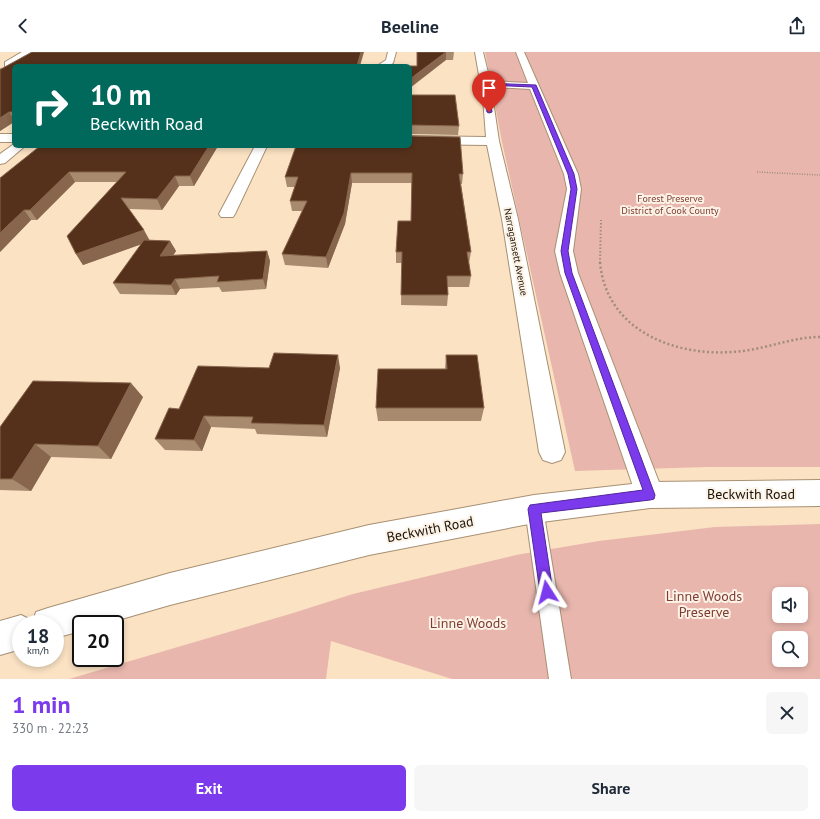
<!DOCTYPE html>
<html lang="en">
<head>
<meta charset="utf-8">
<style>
  :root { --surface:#fff; --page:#f6f6f7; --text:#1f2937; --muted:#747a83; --accent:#7c3aed }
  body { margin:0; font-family:"PT Sans",sans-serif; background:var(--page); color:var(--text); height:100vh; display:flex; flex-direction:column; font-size:15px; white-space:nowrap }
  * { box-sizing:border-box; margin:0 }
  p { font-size:13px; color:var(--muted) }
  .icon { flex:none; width:22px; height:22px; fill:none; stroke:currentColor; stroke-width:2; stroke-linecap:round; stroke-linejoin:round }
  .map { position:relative; height:627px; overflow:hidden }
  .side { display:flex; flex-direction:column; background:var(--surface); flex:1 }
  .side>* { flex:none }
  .banner { position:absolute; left:12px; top:12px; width:400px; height:84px; border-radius:6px; box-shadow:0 2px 6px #0003; background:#00695c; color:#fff; overflow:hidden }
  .buttons { position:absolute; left:772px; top:535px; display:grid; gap:8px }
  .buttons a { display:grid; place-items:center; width:36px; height:36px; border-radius:6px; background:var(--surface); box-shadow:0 2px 6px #0003; font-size:20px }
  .speed { position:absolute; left:12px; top:563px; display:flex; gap:8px; font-size:20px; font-weight:700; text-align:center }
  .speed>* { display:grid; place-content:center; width:52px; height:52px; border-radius:50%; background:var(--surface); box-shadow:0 2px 6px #0003; line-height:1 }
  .speed small { font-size:10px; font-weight:400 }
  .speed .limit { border:2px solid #111; border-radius:6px; background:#fff; color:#111 }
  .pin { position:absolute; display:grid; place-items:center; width:34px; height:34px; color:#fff; margin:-41px -17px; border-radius:50% 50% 50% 0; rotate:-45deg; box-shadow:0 0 4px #0007 }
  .pin .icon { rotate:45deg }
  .me { position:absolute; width:44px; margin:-22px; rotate:351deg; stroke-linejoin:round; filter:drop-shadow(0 0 3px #0008) }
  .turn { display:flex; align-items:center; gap:14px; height:84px; padding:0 12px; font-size:18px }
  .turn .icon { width:52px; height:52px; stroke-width:2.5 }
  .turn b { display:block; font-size:28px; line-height:34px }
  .round { display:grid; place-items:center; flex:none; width:42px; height:42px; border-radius:6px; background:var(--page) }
  .headline { display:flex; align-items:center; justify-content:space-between; height:68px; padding:0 12px }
  h1 { font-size:24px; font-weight:700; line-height:30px; color:var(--accent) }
  .cta { display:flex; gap:8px; margin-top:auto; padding:8px 12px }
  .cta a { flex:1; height:46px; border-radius:6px; background:var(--accent); color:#fff; font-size:16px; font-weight:700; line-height:46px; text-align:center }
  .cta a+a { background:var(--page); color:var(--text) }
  header { display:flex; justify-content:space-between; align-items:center; height:52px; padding:0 12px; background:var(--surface); font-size:18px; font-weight:700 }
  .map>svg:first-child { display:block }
  .green { fill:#e8b6ad; fill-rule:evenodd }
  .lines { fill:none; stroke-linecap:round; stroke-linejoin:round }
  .service-casing { stroke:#a79073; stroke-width:2 }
  .minor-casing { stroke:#a79073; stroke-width:2 }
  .tertiary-casing { stroke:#a79073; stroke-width:2 }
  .path-far2 { stroke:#a18e77; stroke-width:1.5; stroke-dasharray:1 1.5; stroke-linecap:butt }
  .path-far1 { stroke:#a18e77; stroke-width:2; stroke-dasharray:1.5 2; stroke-linecap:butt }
  .path { stroke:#a18e77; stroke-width:2.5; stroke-dasharray:2 2.5; stroke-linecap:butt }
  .service { fill:#fff; fill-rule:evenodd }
  .minor { fill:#fff; fill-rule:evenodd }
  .tertiary { fill:#fff; fill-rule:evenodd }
  .wall { fill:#a88a6f }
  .shaded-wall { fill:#87664d }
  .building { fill:#55311b; stroke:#87664d }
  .route { fill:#7c3aed; stroke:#51269a }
  .labels { text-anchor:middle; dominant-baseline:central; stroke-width:4; stroke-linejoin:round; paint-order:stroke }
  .far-park-label { font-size:10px; fill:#7e3d33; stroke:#fcf2e6 }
  .far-street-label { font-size:10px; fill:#1c1308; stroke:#fcf2e6 }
  .near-street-label { font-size:14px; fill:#1c1308; stroke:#fcf2e6 }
  .near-park-label { font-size:14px; fill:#7e3d33; stroke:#fcf2e6 }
</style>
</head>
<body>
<header><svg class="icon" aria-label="back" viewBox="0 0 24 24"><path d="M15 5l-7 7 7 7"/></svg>Beeline<svg class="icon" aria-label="share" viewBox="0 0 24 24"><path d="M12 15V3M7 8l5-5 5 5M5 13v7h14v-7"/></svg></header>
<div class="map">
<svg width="820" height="627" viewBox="0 0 820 627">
  <rect width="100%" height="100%" fill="#fbe2c3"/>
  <g class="green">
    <polygon points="485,0 820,0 820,415 707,415 575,419 502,90"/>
    <path d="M820,472V627H452L331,589L326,627H69L290,562L353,542L516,503L599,489L715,475ZM779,542H801V564H779ZM779,586H801V608H779Z"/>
  </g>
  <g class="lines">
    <defs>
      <polygon id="service" points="534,448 540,451 543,457 571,627 549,627 525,457 528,451"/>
      <g id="minor">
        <polygon points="22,0 32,0 15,12 18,14 14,14 14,18 5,14 5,10"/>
        <polygon points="388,0 396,0 393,11 389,14 377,14 386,8"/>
        <polygon points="475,0 483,0 490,29 528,31 516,0 524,0 578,122 581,137 573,199 578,221 664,443 660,452 650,456 640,452 636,443 560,221 555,199 567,137 564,122 530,37 491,35 499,89 518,167 565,400 561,408 552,411 543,408 539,400 502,167 487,93 410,92 410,84 486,85 483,46"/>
        <rect x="0" y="82" width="14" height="8"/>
        <polygon points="14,92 14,94 25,94 5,111 0,112 0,102"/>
        <polygon points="255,94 267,94 235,162 233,165 221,165 219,162"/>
      </g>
      <polygon id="tertiary" points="820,428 820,454 650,456 534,471 369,503 170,553 104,572 81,572 81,579 55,586 55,572 21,572 21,597 0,603 0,569 21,563 33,569 36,560 48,556 170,521 369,473 534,443 650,430"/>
    </defs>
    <use href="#service" class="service-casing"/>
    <use href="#minor" class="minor-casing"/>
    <use href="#tertiary" class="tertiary-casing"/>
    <polyline class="path-far2" points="757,120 820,123"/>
    <polyline class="path-far1" points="600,211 601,168"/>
    <path class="path" d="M600,210C606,281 680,307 742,299C769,296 793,285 820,285"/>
    <use href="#service" class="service"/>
    <use href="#minor" class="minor"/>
    <use href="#tertiary" class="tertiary"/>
  </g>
  <g class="wall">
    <polygon points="417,0 454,0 453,8 446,8 417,14"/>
    <polygon points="14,14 14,70 0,79 0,17"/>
    <polygon points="410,43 459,74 458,83 410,82"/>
    <polygon points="40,94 218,94 194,134 179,134 162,158 129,157 149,188 170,189 176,199 173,203 267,199 270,209 266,237 222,240 219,235 180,237 176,243 120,242 113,231 142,192 83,213 76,202 117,130 75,130 37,168 31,168 0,200"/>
    <polygon points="296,94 463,122 462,132 461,132 471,200 469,211 471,224 469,235 448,235 448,243 447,254 401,253 402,211 396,211 396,200 411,169 412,131 352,131 345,172 328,216 285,213 282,202 302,159 292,159 290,149 295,135 287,135 285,125"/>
    <polygon points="446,303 484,356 481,369 378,369 376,356 445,317"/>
    <polygon points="269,316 340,316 327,385 257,382 255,377 211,375 202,399 165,398 155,387 179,357"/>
    <polygon points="143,345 111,407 51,405 31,439 0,438 0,375"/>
  </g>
  <g class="shaded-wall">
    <polygon points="361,0 364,0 360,14 357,14"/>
    <polygon points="446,0 446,8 410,36 410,27"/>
    <polygon points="9,60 14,67 14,70 0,79 0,66"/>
    <polygon points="209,94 218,94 194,134 190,124"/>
    <polygon points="69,120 75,130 37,168 30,158"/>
    <polygon points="351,121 352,131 345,172 328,216 326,205"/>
    <polygon points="175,124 179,134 162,158 157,147"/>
    <polygon points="24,158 31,168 0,200 0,181"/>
    <polygon points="144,178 150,189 83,213 76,202"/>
    <polygon points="170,189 176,199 166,215 160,204"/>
    <polygon points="267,199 270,209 266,237 263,227"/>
    <polygon points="175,227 180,237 176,243 171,233"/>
    <polygon points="338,303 340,316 327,385 324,373"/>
    <polygon points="131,331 143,345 111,407 98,394"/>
    <polygon points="204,364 211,375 202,399 194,388"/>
    <polygon points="35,392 51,405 31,439 12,427"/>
  </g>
  <g class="building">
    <polygon points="32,0 361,0 357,14 14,14 14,60 9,60 0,66 0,17 1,17"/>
    <polygon points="417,0 446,0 410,27 410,14 417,14"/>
    <polygon points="410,43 455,43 459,74 410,73"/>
    <polygon points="410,84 460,85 463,122 459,122 471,200 467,200 471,224 447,224 448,243 401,243 402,200 396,200 398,169 411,169 412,121 351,121 344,161 326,205 282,202 307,149 290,149 298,125 285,125 296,94 410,94"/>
    <polygon points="40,94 209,94 190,124 175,124 157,147 121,146 144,178 76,202 67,184 126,120 69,120 30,158 24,158 0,181 0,126"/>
    <polygon points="144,188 170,189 160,204 267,199 263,227 217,230 219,224 175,227 171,233 113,231"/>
    <polygon points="274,301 338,303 324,373 251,371 253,365 204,364 194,388 155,387 169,356 179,357 198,314 269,316"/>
    <polygon points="446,303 477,303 484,356 376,356 378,317 447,317"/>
    <polygon points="33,329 131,331 98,394 35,392 12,427 0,427 0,375"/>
  </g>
  <polygon class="route" points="484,31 536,33 574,122 577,137 568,199 572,221 655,443 654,447 650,448 541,461 553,540 551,545 547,547 542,545 540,540 528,457 530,453 643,438 565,221 561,199 571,137 568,122 532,35 487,33 492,60 489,61 487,60"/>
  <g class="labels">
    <g class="far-park-label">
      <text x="670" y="146">Forest Preserve<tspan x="670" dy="12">District of Cook County</tspan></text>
    </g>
    <g class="far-street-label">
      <text transform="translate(516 200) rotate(79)">Narragansett Avenue</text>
    </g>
    <g class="near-street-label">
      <text x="751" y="442">Beckwith Road</text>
      <text transform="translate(430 477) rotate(-11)">Beckwith Road</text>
    </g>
    <g class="near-park-label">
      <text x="704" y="544">Linne Woods<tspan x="704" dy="16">Preserve</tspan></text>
      <text x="468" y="571">Linne Woods</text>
    </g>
  </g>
</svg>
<div class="buttons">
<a><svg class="icon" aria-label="sound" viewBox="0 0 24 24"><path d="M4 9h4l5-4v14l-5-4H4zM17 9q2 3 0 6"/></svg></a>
<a><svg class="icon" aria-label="search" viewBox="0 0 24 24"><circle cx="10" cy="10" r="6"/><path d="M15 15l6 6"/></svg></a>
</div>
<div class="speed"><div>18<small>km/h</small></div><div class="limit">20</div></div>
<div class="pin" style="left:489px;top:60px;background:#d93025"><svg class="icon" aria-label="arrive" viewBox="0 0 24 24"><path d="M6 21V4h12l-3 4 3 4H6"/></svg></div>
<svg class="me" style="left:547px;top:540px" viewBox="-20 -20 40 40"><path d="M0-17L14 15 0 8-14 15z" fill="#7c3aed" stroke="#fff" stroke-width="4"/></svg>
<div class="banner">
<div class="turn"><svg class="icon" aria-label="right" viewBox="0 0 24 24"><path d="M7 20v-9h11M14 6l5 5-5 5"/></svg><div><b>10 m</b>Beckwith Road</div></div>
</div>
</div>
<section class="side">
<div class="headline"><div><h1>1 min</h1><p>330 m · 22:23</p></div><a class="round"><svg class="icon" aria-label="close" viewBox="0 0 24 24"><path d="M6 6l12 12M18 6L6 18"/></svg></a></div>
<div class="cta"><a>Exit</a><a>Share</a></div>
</section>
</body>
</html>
